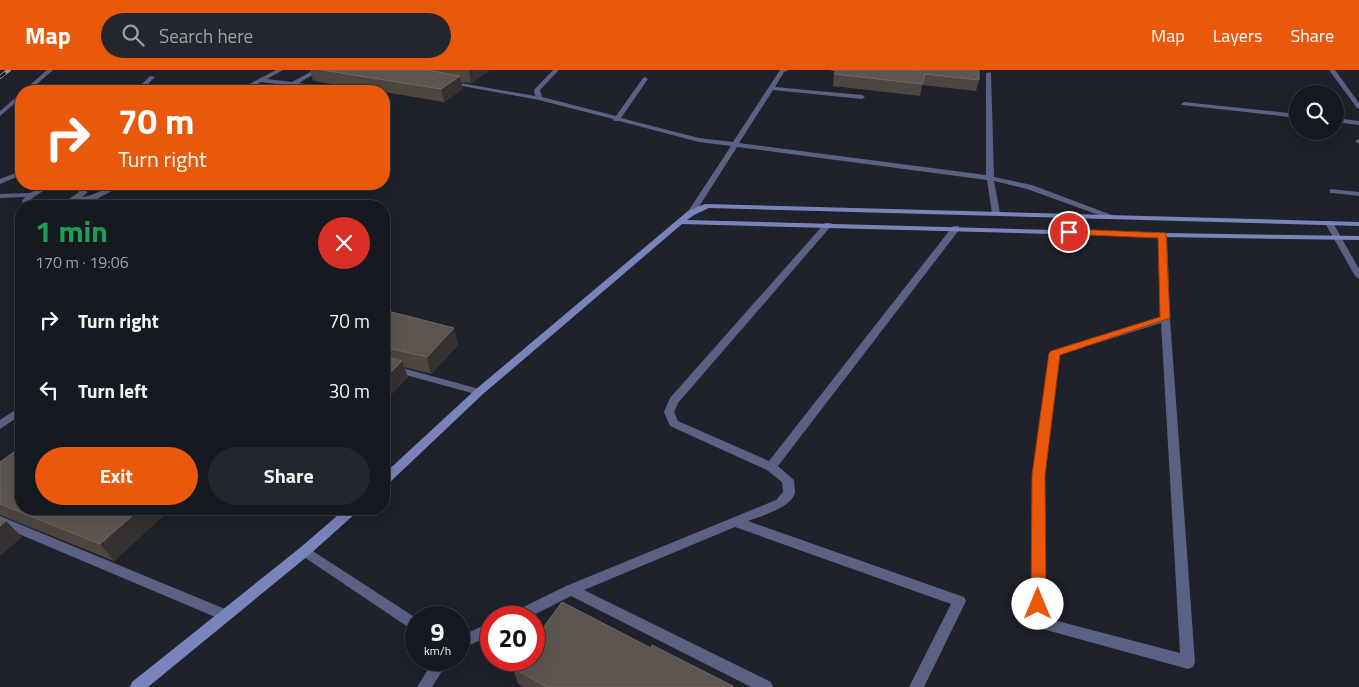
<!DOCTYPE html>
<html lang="en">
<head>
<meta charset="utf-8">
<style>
  :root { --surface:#171920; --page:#24262d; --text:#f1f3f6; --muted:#9ea0a5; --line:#36383e; --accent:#ea580c }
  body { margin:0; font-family:"Titillium Web",sans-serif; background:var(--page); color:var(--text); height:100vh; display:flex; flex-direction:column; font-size:19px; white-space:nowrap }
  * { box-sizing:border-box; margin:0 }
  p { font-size:16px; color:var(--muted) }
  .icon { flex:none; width:28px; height:28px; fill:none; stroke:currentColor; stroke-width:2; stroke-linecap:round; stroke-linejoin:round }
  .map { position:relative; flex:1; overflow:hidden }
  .panel { position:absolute; left:15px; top:130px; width:375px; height:315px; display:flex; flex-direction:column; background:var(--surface); border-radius:20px; box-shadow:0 5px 20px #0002,0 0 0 1px var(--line) }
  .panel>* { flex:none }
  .guide { position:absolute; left:15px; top:15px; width:375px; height:105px; border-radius:20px; box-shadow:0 5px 20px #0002,0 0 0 1px var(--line); background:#ea580c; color:#fff; overflow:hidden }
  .tools { position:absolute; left:1289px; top:15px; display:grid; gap:10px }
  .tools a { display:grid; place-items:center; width:55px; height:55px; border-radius:50%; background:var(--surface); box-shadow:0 5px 20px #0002,0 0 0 1px var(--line); font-size:25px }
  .speed { position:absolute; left:405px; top:536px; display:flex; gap:10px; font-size:25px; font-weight:700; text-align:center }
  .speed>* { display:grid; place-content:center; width:65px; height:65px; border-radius:50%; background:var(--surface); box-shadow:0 5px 20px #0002,0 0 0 1px var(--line); line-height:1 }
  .speed small { font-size:12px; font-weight:400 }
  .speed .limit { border:8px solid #d22; background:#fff; color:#111 }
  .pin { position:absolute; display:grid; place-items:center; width:42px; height:42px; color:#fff; margin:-21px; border:2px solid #fff; border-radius:50%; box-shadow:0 1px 5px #0007 }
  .me { position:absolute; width:55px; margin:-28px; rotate:0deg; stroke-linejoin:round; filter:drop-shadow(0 0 4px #0008) }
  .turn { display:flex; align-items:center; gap:18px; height:105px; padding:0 20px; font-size:22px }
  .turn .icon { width:65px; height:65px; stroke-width:2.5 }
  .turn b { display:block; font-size:35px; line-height:42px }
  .round { display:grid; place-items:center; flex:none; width:52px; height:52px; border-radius:26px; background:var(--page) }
  .head { display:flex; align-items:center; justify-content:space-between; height:85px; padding:0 20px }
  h1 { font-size:30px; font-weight:700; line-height:38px; color:#1e9e55 }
  .button { display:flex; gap:10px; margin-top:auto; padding:10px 20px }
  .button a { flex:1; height:58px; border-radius:30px; background:var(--accent); color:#fff; font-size:20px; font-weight:700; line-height:58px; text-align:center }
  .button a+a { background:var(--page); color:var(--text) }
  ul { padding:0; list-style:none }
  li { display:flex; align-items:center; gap:15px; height:70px; padding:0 20px }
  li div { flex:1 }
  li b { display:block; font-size:19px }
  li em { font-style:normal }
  header { display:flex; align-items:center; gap:30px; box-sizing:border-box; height:70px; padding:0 25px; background:var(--accent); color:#fff }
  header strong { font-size:24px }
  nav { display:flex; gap:28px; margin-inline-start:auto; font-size:18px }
  .search { width:350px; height:45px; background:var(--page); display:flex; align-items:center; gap:12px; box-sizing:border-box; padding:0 18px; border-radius:28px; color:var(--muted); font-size:19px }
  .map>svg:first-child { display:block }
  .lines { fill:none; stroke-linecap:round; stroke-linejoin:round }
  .lane { fill:#5a6183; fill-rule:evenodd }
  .street { fill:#5a6183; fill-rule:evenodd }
  .secondary { fill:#7984bb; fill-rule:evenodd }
  .rail-casing { stroke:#94969d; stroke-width:4 }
  .rail { stroke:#161821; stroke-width:2.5; stroke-dasharray:7; stroke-linecap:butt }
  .wall { fill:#4f4640 }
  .shaded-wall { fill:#363130 }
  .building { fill:#5d5550; stroke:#6f6966 }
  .route { fill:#ea580c; stroke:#983908 }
</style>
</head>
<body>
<header>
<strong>Map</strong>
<div class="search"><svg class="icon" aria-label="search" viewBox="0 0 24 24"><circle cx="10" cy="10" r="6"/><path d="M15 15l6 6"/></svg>Search here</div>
<nav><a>Map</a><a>Layers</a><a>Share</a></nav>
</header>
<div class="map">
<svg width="1359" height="617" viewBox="0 0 1359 617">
  <rect width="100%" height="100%" fill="#1f212b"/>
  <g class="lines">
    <g class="lane">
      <polygon points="276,0 283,0 267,9 292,12 314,0 321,0 299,13 315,15 322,21 316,21 312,18 261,12 243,21 236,21"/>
      <polygon points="1329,0 1335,0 1359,33 1359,39 1357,38"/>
      <polygon points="150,6 155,7 141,21 135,21"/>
      <polygon points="1184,32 1298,44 1298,48 1182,35 1181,34"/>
      <polygon points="1335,48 1359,51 1359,55 1335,52"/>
      <polygon points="1359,69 1359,74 1355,71"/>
      <polygon points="21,101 21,105 0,114 0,109"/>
      <path d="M53,114H86L87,123L82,127C97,126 109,113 125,114L93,131L75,132L64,136H53L69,129L79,122V117C64,114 42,117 30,131L33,136H25L22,131L25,127L0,128V124L30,123L42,117Z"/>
      <polygon points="1330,119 1359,122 1359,126 1333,123 1330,123"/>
      <path d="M1160,163H1166L1167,165L1170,249L1195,592L1193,597L1188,599L1039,558L1034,556L1032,552L1033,405L1049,283L1051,281L1160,247ZM1161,253L1180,583L1046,548L1045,405L1059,285Z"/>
    </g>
    <g class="street">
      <polygon points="47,0 53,0 29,21 23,21"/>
      <polygon points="553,0 559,0 540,20 542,27 616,46 643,8 645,7 648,9 621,48 699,68 733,72 780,0 789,0 784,2 775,17 862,25 865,27 862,29 773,20 739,73 986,105 986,3 991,2 994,107 1032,115 1117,147 1116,149 1110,149 1027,119 994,111 1000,143 996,145 992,143 987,110 737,77 695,143 691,145 687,143 731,76 699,72 619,51 614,51 613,49 539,30 446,13 449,11 535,26 534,20"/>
      <polygon points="829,0 845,0 851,2 848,4"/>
      <polygon points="21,23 21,28 0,46 0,41"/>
      <polygon points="1326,151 1332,151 1359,199 1359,209 1355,206 1325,153"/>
      <path d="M825,153H831L832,155L678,333L674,342L678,351L769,391L953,156H959V160L778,396L794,410C794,414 795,419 795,422C793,437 761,446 748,451L964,527L966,531L924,617H909L951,534L735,457L584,520L771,612L773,617H751L571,526L528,548H507L509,544L566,516L776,430L783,422L782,412L767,400L670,356L664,342L670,328Z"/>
      <polygon points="384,293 483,320 484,322 479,325 384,299"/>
      <polygon points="21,336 21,345 0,359 0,350"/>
      <polygon points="0,446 230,541 232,545 230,549 225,551 220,549 0,456"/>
      <polygon points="305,476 416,548 416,561 411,559 301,485 299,481 301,477"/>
      <polygon points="491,552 491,565 459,580 459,567"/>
      <polygon points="434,590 449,590 432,617 417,617"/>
    </g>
    <g class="secondary">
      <polygon points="705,134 1359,152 1359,156 709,138 694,145 687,150 1163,163 1359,166 1359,170 1163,167 682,154 483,324 388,414 384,415 384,404 475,320 688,141"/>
      <polygon points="345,439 359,439 357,442 309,485 148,617 130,617 132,612 301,477"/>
    </g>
    <defs>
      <polyline id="rail" points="0,7 9,0"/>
    </defs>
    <use href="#rail" class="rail-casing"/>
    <use href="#rail" class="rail"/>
  </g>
  <g class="wall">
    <polygon points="310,0 490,0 471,13 461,12 463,19 444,32 384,22 384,21 379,21 313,11"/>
    <polygon points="836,0 979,0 979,10 976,21 922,15 920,26 833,16 834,4"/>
    <polygon points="384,240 454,258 458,275 431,304 404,297 408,307 384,332"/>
    <polygon points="0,392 21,439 163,439 162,440 165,444 114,491 0,445"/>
    <polygon points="651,578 733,617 524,617 518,614 513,598"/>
  </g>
  <g class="shaded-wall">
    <polygon points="470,0 490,0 471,13 469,1"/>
    <polygon points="460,6 463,19 444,32 441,19"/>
    <polygon points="454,258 458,275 431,304 427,287"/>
    <polygon points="402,291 408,307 384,332 384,309"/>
    <polygon points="140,439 163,439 162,440 165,444 114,491 100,474"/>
    <polygon points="6,451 22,467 0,486 0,456"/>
  </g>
  <g class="building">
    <polygon points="322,0 427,0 460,6 441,19"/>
    <polygon points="836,0 911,0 922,1 926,0 979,0 979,10 925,4 922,14 834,4"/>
    <polygon points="384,240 454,258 427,287 384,277"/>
    <polygon points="384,286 402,291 384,309"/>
    <polygon points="21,377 21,439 140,439 100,474 0,434 0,392"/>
    <polygon points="0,448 6,451 0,456"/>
    <polygon points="562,532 651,578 652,575 733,616 732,617 547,617 513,598 519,590 534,590 534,570"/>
  </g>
  <polygon class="route" points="1069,159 1166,163 1170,248 1060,285 1045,405 1046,534 1044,539 1038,541 1033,539 1031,534 1032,405 1049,283 1051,281 1160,247 1158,168 1065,164 1065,160"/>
</svg>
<div class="tools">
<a><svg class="icon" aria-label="search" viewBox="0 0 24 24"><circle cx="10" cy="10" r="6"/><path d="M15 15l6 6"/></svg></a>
</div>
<div class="speed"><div>9<small>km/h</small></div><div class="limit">20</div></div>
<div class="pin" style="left:1069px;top:162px;background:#d93025"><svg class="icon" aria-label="arrive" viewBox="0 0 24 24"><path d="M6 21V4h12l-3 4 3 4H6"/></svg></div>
<svg class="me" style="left:1038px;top:534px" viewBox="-20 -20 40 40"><circle r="19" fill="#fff"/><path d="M0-13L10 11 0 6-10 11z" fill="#ea580c"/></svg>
<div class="guide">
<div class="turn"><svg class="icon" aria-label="right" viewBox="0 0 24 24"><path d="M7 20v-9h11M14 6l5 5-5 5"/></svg><div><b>70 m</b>Turn right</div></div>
</div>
<section class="panel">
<div class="head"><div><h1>1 min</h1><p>170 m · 19:06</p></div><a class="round" style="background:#d93025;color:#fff"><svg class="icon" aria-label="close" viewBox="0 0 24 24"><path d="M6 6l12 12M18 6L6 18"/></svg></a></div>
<ul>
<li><svg class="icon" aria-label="right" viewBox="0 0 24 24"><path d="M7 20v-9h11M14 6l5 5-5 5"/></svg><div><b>Turn right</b></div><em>70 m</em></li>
<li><svg class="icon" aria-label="left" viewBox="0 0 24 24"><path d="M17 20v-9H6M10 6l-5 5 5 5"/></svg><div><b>Turn left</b></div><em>30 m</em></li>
</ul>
<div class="button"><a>Exit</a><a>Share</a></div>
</section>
</div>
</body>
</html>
